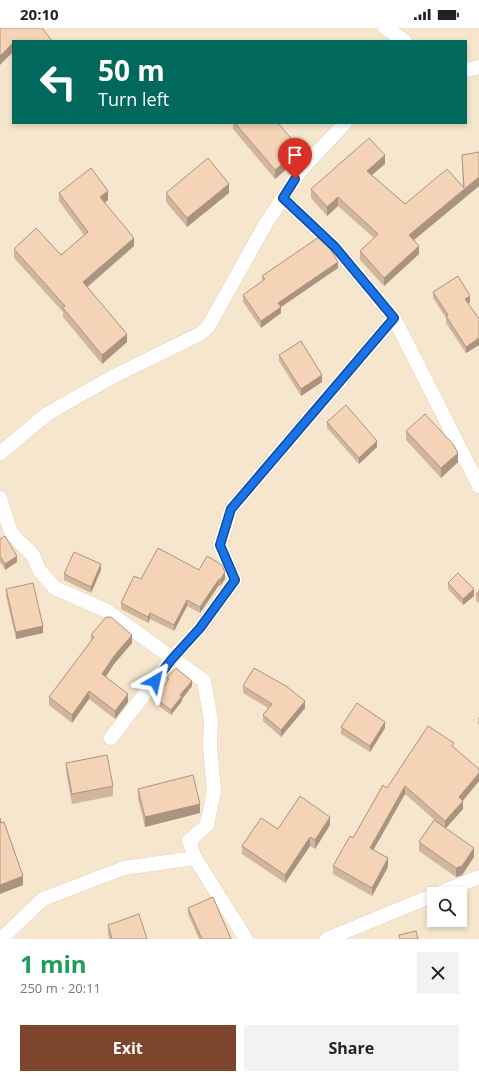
<!DOCTYPE html>
<html lang="en">
<head>
<meta charset="utf-8">
<style>
  :root { --surface:#fff; --page:#f2f2f2; --text:#222; --muted:#767676; --accent:#7e452e }
  body { margin:0; font-family:"Open Sans",sans-serif; background:var(--page); color:var(--text); height:100vh; display:flex; flex-direction:column; font-size:15px; white-space:nowrap }
  * { box-sizing:border-box; margin:0 }
  p { font-size:13px; color:var(--muted) }
  .icon { flex:none; width:22px; height:22px; fill:none; stroke:currentColor; stroke-width:2; stroke-linecap:round; stroke-linejoin:round }
  .map { position:relative; height:911px; overflow:hidden }
  .side { display:flex; flex-direction:column; background:var(--surface); flex:1 }
  .side>* { flex:none }
  .hud { position:absolute; left:12px; top:12px; width:455px; height:84px; border-radius:0px; box-shadow:0 2px 6px #0003; background:#00695c; color:#fff; overflow:hidden }
  .tools { position:absolute; left:427px; top:859px; display:grid; gap:8px }
  .tools a { display:grid; place-items:center; width:40px; height:40px; border-radius:0px; background:var(--surface); box-shadow:0 2px 6px #0003; font-size:20px }
  .pin { position:absolute; display:grid; place-items:center; width:34px; height:34px; color:#fff; margin:-41px -17px; border-radius:50% 50% 50% 0; rotate:-45deg; box-shadow:0 0 4px #0007 }
  .pin .icon { rotate:45deg }
  .me { position:absolute; width:44px; margin:-22px; rotate:36deg; stroke-linejoin:round; filter:drop-shadow(0 0 3px #0008) }
  .turn { display:flex; align-items:center; gap:14px; height:84px; padding:0 20px; font-size:18px }
  .turn .icon { width:52px; height:52px; stroke-width:2.5 }
  .turn b { display:block; font-size:28px; line-height:34px }
  .round { display:grid; place-items:center; flex:none; width:42px; height:42px; border-radius:0px; background:var(--page) }
  .headline { display:flex; align-items:center; justify-content:space-between; height:68px; padding:0 20px }
  h1 { font-size:24px; font-weight:700; line-height:30px; color:#1e9e55 }
  .action { display:flex; gap:8px; margin-top:auto; padding:8px 20px }
  .action a { flex:1; height:46px; border-radius:0px; background:var(--accent); color:#fff; font-size:16px; font-weight:700; line-height:46px; text-align:center }
  .action a+a { background:var(--page); color:var(--text) }
  .status { display:flex; justify-content:space-between; align-items:center; height:28px; padding:0 20px; background:var(--surface); direction:ltr }
  .status svg { height:11px; fill:currentColor }
  .map>svg:first-child { display:block }
  .residential { fill:#f5e6cd; fill-rule:evenodd }
  .lines { fill:none; stroke-linecap:round; stroke-linejoin:round }
  .street-casing { stroke:#e2d0bb; stroke-width:15 }
  .street { stroke:#fff; stroke-width:14 }
  .wall { fill:#d2b59d }
  .shaded-wall { fill:#ab947f }
  .building { fill:#f4d3b6; stroke:#ab947f }
  .route-casing { stroke:#114b97; stroke-width:10 }
  .route { stroke:#1a73e8; stroke-width:7 }
</style>
</head>
<body>
<div class="status"><b>20:10</b><svg viewBox="0 0 49 12"><path d="M0 12V9h3v3zM5 12V6h3v6zM10 12V3h3v9zM15 12V0h3v12zM26 1h20v11H26zM47 4h2v5h-2z"/></svg></div>
<div class="map">
<svg width="479" height="911" viewBox="0 0 479 911">
  <rect width="100%" height="100%" fill="#fdf4df"/>
  <path class="residential" d="M0,0H479V911H0ZM13,13H466V95H13ZM434,866H460V892H434Z"/>
  <g class="lines">
    <defs>
      <g id="street">
        <polyline points="385,0 405,13"/>
        <polyline points="466,42 479,39"/>
        <polyline points="283,170 335,219 394,290 479,458"/>
        <polyline points="0,425 47,386 114,348 200,306 208,299 265,197 301,142 345,95"/>
        <polyline points="0,470 11,505 33,527 39,542 55,560 107,583 204,653 211,692 210,718 214,763 207,797 189,813 195,830 246,911"/>
        <polyline points="111,710 171,631 200,600 235,552 220,517 231,481 394,290"/>
        <polyline points="437,866 479,849"/>
        <polyline points="1,911 43,871 124,840 195,830"/>
        <polyline points="327,911 434,867"/>
      </g>
    </defs>
    <use href="#street" class="street-casing"/>
    <use href="#street" class="street"/>
  </g>
  <g class="wall">
    <polygon points="233,95 278,95 300,130 275,151 233,101"/>
    <polygon points="462,127 479,158 414,212 419,226 384,258 360,232 360,223 374,210 338,178 327,188 311,170 311,161 385,136 372,147 405,176 463,160"/>
    <polygon points="59,165 108,172 105,174 134,218 88,259 127,314 102,336 63,289 63,284 14,230 14,221 61,227 84,207 59,173"/>
    <polygon points="166,165 229,165 187,199 166,174"/>
    <polygon points="338,240 281,279 281,285 261,300 243,274 243,267 262,253 262,248"/>
    <polygon points="433,264 470,274 468,276 479,291 479,317 466,325 446,295 446,290 433,270"/>
    <polygon points="279,327 322,354 301,368 279,333"/>
    <polygon points="327,394 377,419 359,436 327,400"/>
    <polygon points="406,403 458,434 441,450 406,412"/>
    <polygon points="0,511 17,534 5,542 0,534"/>
    <polygon points="101,542 91,565 64,552 64,546"/>
    <polygon points="199,542 225,551 220,558 219,557 200,585 187,578 174,603 150,591 148,595 121,581 121,575 141,551"/>
    <polygon points="448,555 474,568 463,577 448,561"/>
    <polygon points="6,561 43,605 16,611 6,568"/>
    <polygon points="479,563 479,575 476,573 476,566"/>
    <polygon points="91,607 132,615 114,636 106,649 128,674 115,691 89,671 72,695 49,677 49,669 91,613"/>
    <polygon points="167,650 192,658 182,671 182,673 171,687 155,675 155,670 167,654"/>
    <polygon points="243,658 305,680 281,709 263,693 263,687 268,680 243,665"/>
    <polygon points="478,689 479,689 479,697 478,696"/>
    <polygon points="341,699 385,700 370,724 341,706"/>
    <polygon points="454,720 479,741 479,753 463,773 463,781 446,800 474,829 462,847 456,849 419,823 419,814 436,793 405,766 373,822 388,839 372,868 333,846 333,838 387,760"/>
    <polygon points="66,735 113,758 113,768 72,776 66,744"/>
    <polygon points="138,761 200,785 145,799 138,770"/>
    <polygon points="330,797 315,821 310,818 285,855 242,826 242,818 278,801"/>
    <polygon points="188,880 231,911 199,911 188,886"/>
    <polygon points="108,897 147,911 109,911 108,906"/>
  </g>
  <g class="shaded-wall">
    <polygon points="13,15 13,24 0,37 0,28"/>
    <polygon points="300,121 300,130 275,151 275,142"/>
    <polygon points="385,127 385,136 367,151 367,143"/>
    <polygon points="479,149 479,158 409,216 409,207"/>
    <polygon points="229,156 229,165 187,199 187,190"/>
    <polygon points="108,163 108,172 100,178 100,169"/>
    <polygon points="338,169 338,178 327,188 327,179"/>
    <polygon points="134,210 134,218 83,262 83,254"/>
    <polygon points="419,218 419,226 384,258 384,250"/>
    <polygon points="338,234 338,240 278,281 278,275"/>
    <polygon points="470,268 470,274 465,277 465,271"/>
    <polygon points="281,279 281,285 261,300 261,293"/>
    <polygon points="127,306 127,314 102,336 102,327"/>
    <polygon points="479,310 479,317 466,325 466,319"/>
    <polygon points="322,347 322,354 301,368 301,361"/>
    <polygon points="377,413 377,419 359,436 359,430"/>
    <polygon points="458,425 458,434 441,450 441,440"/>
    <polygon points="17,528 17,534 5,542 5,536"/>
    <polygon points="101,536 101,542 91,565 91,559"/>
    <polygon points="225,544 225,551 220,558 220,552"/>
    <polygon points="219,551 219,557 200,585 200,579"/>
    <polygon points="474,561 474,568 463,577 463,571"/>
    <polygon points="187,572 187,578 174,603 174,597"/>
    <polygon points="150,585 150,591 148,595 148,589"/>
    <polygon points="43,598 43,605 16,611 16,604"/>
    <polygon points="132,607 132,615 114,636 102,654 102,646 114,628"/>
    <polygon points="192,653 192,658 182,671 182,673 171,687 171,682 180,667"/>
    <polygon points="89,663 89,671 72,695 72,687"/>
    <polygon points="128,666 128,674 115,691 115,683"/>
    <polygon points="305,673 305,680 281,709 281,702"/>
    <polygon points="385,694 385,700 370,724 370,718"/>
    <polygon points="479,745 479,753 459,777 459,769"/>
    <polygon points="405,758 405,766 370,828 370,820"/>
    <polygon points="463,773 463,781 445,801 445,793"/>
    <polygon points="200,776 200,785 145,799 145,789"/>
    <polygon points="330,789 330,797 315,821 315,812"/>
    <polygon points="310,809 310,818 285,855 285,847"/>
    <polygon points="474,820 474,829 462,847 456,849 456,840"/>
    <polygon points="388,830 388,839 372,868 372,860"/>
    <polygon points="23,848 23,857 0,866 0,857"/>
  </g>
  <g class="building">
    <polygon points="0,0 42,0 52,13 13,13 13,15 0,28"/>
    <polygon points="235,95 278,95 300,121 275,142"/>
    <polygon points="369,110 385,127 367,143 405,176 447,141 464,160 462,127 479,124 479,149 409,207 419,218 384,250 360,223 378,206 338,169 327,179 311,161"/>
    <polygon points="208,130 229,156 187,190 166,165"/>
    <polygon points="91,140 108,163 100,169 134,210 83,254 127,306 102,327 63,280 65,278 14,221 36,200 61,227 88,204 59,165"/>
    <polygon points="319,209 329,219 338,234 278,275 281,279 261,293 243,267 265,251 262,248"/>
    <polygon points="458,248 470,268 465,271 479,291 479,310 466,319 446,288 448,287 433,264"/>
    <polygon points="301,313 322,347 301,361 279,327"/>
    <polygon points="346,377 377,413 359,430 327,394"/>
    <polygon points="425,386 453,416 458,425 441,440 406,403"/>
    <polygon points="5,508 17,528 5,536 0,528 0,511"/>
    <polygon points="158,520 199,542 207,528 222,537 225,544 220,552 219,551 200,579 187,572 174,597 150,585 148,589 121,575 134,548 141,551"/>
    <polygon points="74,524 101,536 91,559 64,546"/>
    <polygon points="458,545 474,561 463,571 448,555"/>
    <polygon points="33,555 43,598 16,604 6,561"/>
    <polygon points="479,563 479,568 476,566"/>
    <polygon points="106,589 111,589 132,607 114,628 102,646 128,666 115,683 89,663 72,687 49,669 94,609 91,607"/>
    <polygon points="176,640 192,653 180,667 182,668 171,682 155,670 169,651 167,650"/>
    <polygon points="254,640 286,658 305,673 281,702 263,687 272,676 243,658"/>
    <polygon points="357,675 385,694 370,718 341,699"/>
    <polygon points="428,698 454,715 452,718 479,741 479,745 459,769 463,773 445,793 405,758 370,820 388,830 372,860 333,838 350,808 353,810 383,757 387,760"/>
    <polygon points="107,727 113,758 72,766 66,735"/>
    <polygon points="193,747 200,776 145,789 138,761"/>
    <polygon points="300,768 330,789 315,812 310,809 285,847 242,818 261,790 278,801"/>
    <polygon points="0,790 1,795 4,794 23,848 0,857"/>
    <polygon points="434,792 474,820 462,838 456,840 419,814"/>
    <polygon points="213,869 231,911 202,911 188,880"/>
    <polygon points="139,886 147,911 112,911 108,897"/>
    <polygon points="416,903 418,911 400,911 399,907"/>
  </g>
  <g class="lines">
    <defs>
      <polyline id="route" points="155,653 172,631 200,600 235,552 220,517 231,481 394,290 335,219 283,170 295,151"/>
    </defs>
    <use href="#route" class="route-casing"/>
    <use href="#route" class="route"/>
  </g>
</svg>
<div class="tools">
<a><svg class="icon" aria-label="search" viewBox="0 0 24 24"><circle cx="10" cy="10" r="6"/><path d="M15 15l6 6"/></svg></a>
</div>
<div class="pin" style="left:295px;top:151px;background:#d93025"><svg class="icon" aria-label="arrive" viewBox="0 0 24 24"><path d="M6 21V4h12l-3 4 3 4H6"/></svg></div>
<svg class="me" style="left:155px;top:653px" viewBox="-20 -20 40 40"><path d="M0-17L14 15 0 8-14 15z" fill="#1a73e8" stroke="#fff" stroke-width="4"/></svg>
<div class="hud">
<div class="turn"><svg class="icon" aria-label="left" viewBox="0 0 24 24"><path d="M17 20v-9H6M10 6l-5 5 5 5"/></svg><div><b>50 m</b>Turn left</div></div>
</div>
</div>
<section class="side">
<div class="headline"><div><h1>1 min</h1><p>250 m · 20:11</p></div><a class="round"><svg class="icon" aria-label="close" viewBox="0 0 24 24"><path d="M6 6l12 12M18 6L6 18"/></svg></a></div>
<div class="action"><a>Exit</a><a>Share</a></div>
</section>
</body>
</html>
